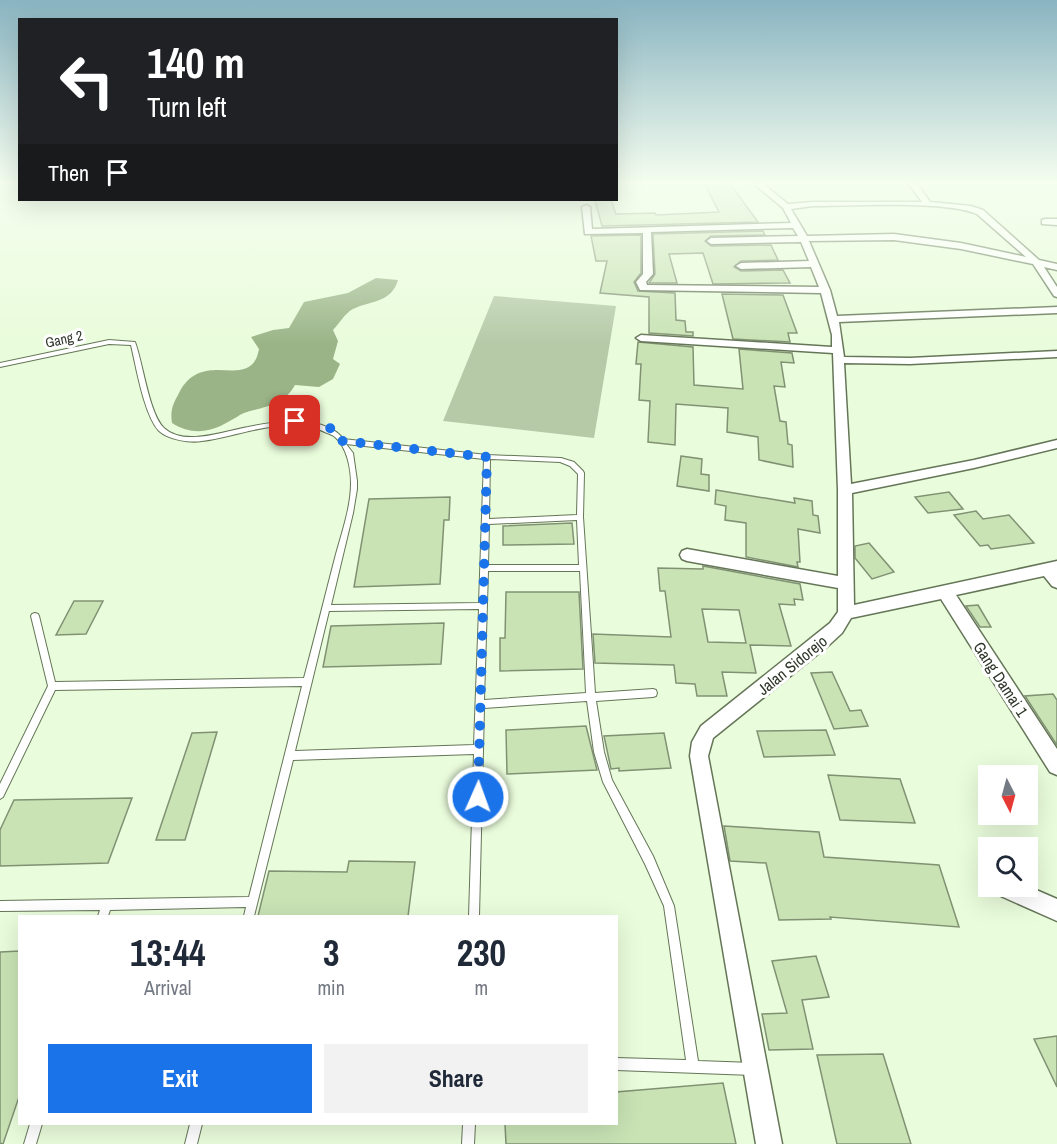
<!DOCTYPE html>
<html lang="en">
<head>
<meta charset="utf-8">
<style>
  :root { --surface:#fff; --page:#f2f2f3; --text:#1f2937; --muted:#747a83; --accent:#1a73e8 }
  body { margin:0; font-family:"Archivo Narrow",sans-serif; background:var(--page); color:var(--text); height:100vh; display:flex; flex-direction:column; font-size:22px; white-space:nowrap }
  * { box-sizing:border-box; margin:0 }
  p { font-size:20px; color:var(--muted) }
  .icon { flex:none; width:33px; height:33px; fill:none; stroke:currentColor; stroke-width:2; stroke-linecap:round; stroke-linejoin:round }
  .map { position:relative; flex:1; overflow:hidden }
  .details { position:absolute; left:18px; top:915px; width:600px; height:210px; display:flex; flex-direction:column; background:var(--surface); border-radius:0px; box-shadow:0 6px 24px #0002 }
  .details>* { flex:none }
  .top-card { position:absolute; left:18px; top:18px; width:600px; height:183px; border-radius:0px; box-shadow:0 6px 24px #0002; background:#202124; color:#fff; overflow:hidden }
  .needle { width:39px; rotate:174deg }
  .fabs { position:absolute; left:978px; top:765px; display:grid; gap:12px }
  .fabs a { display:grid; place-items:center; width:60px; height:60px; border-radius:0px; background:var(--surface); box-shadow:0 6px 24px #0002; font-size:30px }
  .pin { position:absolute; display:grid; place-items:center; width:51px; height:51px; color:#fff; margin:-26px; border-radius:12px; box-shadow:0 3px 9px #0006 }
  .me { position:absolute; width:66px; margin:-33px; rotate:2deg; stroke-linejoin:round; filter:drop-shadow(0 0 4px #0008) }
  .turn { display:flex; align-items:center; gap:21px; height:126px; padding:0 30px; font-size:27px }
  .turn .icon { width:78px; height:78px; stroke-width:2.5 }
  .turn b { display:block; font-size:42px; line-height:51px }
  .then { display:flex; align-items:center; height:57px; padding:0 30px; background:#0003; gap:12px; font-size:22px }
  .eta { display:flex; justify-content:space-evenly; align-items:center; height:102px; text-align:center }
  .eta b { font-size:36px; font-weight:800; line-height:42px }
  .cta { display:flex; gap:12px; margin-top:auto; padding:12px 30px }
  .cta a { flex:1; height:69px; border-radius:0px; background:var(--accent); color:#fff; font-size:24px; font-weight:800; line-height:69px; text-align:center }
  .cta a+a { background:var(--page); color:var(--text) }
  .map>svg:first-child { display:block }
  .green { fill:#b6caa8 }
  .water { fill:#9ab487 }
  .building { fill:#c9e3b5; stroke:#819274; stroke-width:1.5; fill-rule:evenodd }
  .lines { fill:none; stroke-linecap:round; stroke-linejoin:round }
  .service-casing { stroke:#657658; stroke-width:2 }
  .minor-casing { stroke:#657658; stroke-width:3 }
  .service { fill:#fff; fill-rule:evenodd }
  .minor { fill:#fff; fill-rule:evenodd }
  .route { stroke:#1a73e8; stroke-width:10; stroke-dasharray:0 18 }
  .labels { text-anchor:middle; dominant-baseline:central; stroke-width:6; stroke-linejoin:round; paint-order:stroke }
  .far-street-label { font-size:14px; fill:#2e3629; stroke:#fff }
  .street-label { font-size:16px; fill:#2e3629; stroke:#fff }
</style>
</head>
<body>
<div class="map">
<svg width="1057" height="1144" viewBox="0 0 1057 1144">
  <rect width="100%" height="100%" fill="#e9fcdb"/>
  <polygon class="green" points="494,296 616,306 594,438 443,421"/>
  <path class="water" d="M376,278L398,280C391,303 372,300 353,309C345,313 339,324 333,330L338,341L333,359L340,364L333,379L319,387L295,385C283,406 266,406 244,413C239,415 234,419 228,422C209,433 191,435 172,423C170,410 173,404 179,393C203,346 251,394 259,349L251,337L273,330L289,328L304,302L348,293Z"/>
  <g class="building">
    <polygon points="730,184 758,222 602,226 595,200 611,200 616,214 655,213 656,215 719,212 705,185"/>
    <polygon points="763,231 765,235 711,236 705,241 711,246 771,245 778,260 741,261 734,267 741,271 783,270 790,283 713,284 703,253 669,254 677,283 649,283 655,274 653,234"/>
    <polygon points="641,235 641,273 634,282 638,291 675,293 676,320 685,321 686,332 693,332 693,336 649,333 649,297 600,293 607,261 596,261 591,236"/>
    <polygon points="722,294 783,295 797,333 788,333 790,342 733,339"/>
    <polygon points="638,342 693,347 694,385 743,389 739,349 792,353 794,363 781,362 785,387 774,386 780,421 786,422 788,444 792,445 793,467 759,460 758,437 727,432 728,408 676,404 675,445 648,442 650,401 639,400 641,364 636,364"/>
    <polygon points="681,456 702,459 701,474 709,475 709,491 677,486"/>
    <polygon points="716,490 795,503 794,498 812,501 813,515 818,516 820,533 798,529 800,562 797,562 798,567 746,557 746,523 725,520 726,506 715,504"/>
    <polygon points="949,492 963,509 928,513 915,497"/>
    <polygon points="450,497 449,520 444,520 440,584 354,587 369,499"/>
    <polygon points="976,511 983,519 1009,515 1034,543 991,549 988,545 980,546 954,515"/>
    <polygon points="572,523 574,544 503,545 503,526"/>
    <polygon points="869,543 894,572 872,579 855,558 855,546"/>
    <path d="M703,566L800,584L803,600L794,599L795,605L779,604L791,646L750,645L756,673L722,672L727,696H697L695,684L676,683L674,665L595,663L593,634L671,637L665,591H660L658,568L703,569ZM702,609L739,610L746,643L708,642Z"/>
    <polygon points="506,592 579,592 583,669 500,671 500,638 505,638"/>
    <polygon points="74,601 103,601 86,634 56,635"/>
    <polygon points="978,605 991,627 980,627 966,606"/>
    <polygon points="444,623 441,664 323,667 331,626"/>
    <polygon points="832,672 850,711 861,710 868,726 834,729 811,673"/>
    <polygon points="1053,694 1057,700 1057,745 1025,696"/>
    <polygon points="586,726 597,770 507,774 506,730"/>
    <polygon points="826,730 835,755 764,757 757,731"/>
    <polygon points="217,732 185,840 156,840 192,733"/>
    <polygon points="664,733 671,768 619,771 619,768 611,769 604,736"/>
    <polygon points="828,775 900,779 915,823 840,820"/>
    <polygon points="132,798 108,863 0,866 0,830 14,800"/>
    <polygon points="724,826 819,832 824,857 939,865 959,927 830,917 831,919 779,920 766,863 730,861"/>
    <polygon points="349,861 415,862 408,916 258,916 269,871 347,872"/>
    <polygon points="20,951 20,1094 3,1144 0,1143 0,952"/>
    <polygon points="816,956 829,997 802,1000 813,1049 769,1050 762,1014 787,1013 772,961"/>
    <polygon points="1057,1036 1057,1087 1034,1039"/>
    <polygon points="883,1054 911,1144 837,1144 817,1055"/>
    <polygon points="723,1083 736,1144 506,1144 505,1124 616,1124 616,1092"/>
  </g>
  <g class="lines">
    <defs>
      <g id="service">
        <path d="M109,340L135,342C143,363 149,414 164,428C184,447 225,431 248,427C273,422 305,416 329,428C335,431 339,433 343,439L487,455L561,458L574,462L583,471L584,473L583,517L595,693L653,689L656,690L657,693L656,696L653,697L596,701L604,752L612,780L653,856L674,906L698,1061L753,1063L757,1065L759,1069L757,1073L753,1075L616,1070V1058L686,1060L664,906L645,864L603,782L594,752L587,701L484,708L479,916H469L474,754L293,760L254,916H244L246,907L110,910L108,916H98L100,910L0,911V901L249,897L302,686L55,690L3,797L0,799V784L48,686L31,616L32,614L35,613L38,614L39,616L55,682L304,678C315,637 325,596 336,554C342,532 351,507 351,483C351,469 347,447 335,437C333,435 330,434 327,433C290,413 241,436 202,441C190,443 169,440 159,431C144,415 136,366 131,345L109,344L0,367V363ZM346,444L484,459L479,603L331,605L353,513L357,489V481L353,453ZM490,459L560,462L570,466L578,474L577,515L489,519ZM577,520L579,565H488L489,524ZM488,571H580L586,693L484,700ZM479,609L474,745L295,751L329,611Z"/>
        <polygon points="30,1124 42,1124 36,1144 24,1144"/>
        <polygon points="190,1124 202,1124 197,1144 185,1144"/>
        <polygon points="463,1124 475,1124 474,1144 462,1144"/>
      </g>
      <g id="minor">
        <path d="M754,184H763L788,204L813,202H922L909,184H917L930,202L971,206L983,210L1039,260L1057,264V270L1044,267L1057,287V297L1054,296L1033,264L961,249L894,240L809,241L830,290L837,316L1057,307V313L839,322L844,357L910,358L1057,351V357L910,364L844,363L851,484L974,460L1057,440V448L974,468L852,493L854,605L1057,561V588L1052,586L1044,576L956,595L1057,749V775L1050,772L941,599L851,618L842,633L829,645L713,738L708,756L782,1144H756L690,756L692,742L701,726L830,623L838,612V588L687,561L682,559L680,555L682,551L687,549L838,576V490L833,353L641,341L636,338L641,335L832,347V335L821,293L640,290L636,282L643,274V233L585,234L582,207L586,205L590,207L592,229L791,223L783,208ZM813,206C851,206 945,200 977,214L1026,257L961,243L894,234L807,236L791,209ZM793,228L798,236L711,238L707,241L711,244L801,242L809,261L741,263L736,266L741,269L811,267L819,287L647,285L646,282L653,274L651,232Z"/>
        <polygon points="1045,219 1057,219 1057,225 1042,224 1042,220"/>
        <polygon points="991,886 1027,886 1057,899 1057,921 994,893"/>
      </g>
    </defs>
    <use href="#service" class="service-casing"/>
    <use href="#minor" class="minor-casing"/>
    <use href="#service" class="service"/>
    <use href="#minor" class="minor"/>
  </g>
  <linearGradient id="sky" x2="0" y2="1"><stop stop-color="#89b4c1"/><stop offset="0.53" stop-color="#f5feef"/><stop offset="1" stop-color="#f5feef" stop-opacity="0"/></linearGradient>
  <rect width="1057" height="344" fill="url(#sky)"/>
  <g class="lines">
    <polyline class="route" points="295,421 330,428 342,441 487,457 478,797"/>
  </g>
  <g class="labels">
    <g class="far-street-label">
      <text transform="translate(64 339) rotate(-12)">Gang 2</text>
    </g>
    <g class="street-label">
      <text transform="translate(792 665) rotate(-39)">Jalan Sidorejo</text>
      <text transform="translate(1001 679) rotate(57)">Gang Damai 1</text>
    </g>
  </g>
</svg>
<div class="fabs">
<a><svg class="needle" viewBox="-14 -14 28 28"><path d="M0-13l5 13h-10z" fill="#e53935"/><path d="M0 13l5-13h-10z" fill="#747a83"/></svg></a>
<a><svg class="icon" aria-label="search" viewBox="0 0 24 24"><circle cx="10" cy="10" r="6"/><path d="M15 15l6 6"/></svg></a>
</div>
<div class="pin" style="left:295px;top:421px;background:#d93025"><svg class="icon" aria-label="arrive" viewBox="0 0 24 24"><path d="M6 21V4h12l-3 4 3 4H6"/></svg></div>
<svg class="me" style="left:478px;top:797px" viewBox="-20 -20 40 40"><circle r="17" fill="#1a73e8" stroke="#fff" stroke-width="3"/><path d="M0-11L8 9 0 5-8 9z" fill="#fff"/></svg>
<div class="top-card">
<div class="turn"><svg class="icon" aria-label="left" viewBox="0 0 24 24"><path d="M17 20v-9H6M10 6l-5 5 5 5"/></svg><div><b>140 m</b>Turn left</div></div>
<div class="then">Then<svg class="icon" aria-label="arrive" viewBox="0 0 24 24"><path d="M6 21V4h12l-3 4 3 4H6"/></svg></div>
</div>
<section class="details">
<div class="eta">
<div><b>13:44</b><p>Arrival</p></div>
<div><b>3</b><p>min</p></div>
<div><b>230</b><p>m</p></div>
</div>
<div class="cta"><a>Exit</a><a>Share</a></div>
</section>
</div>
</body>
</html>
